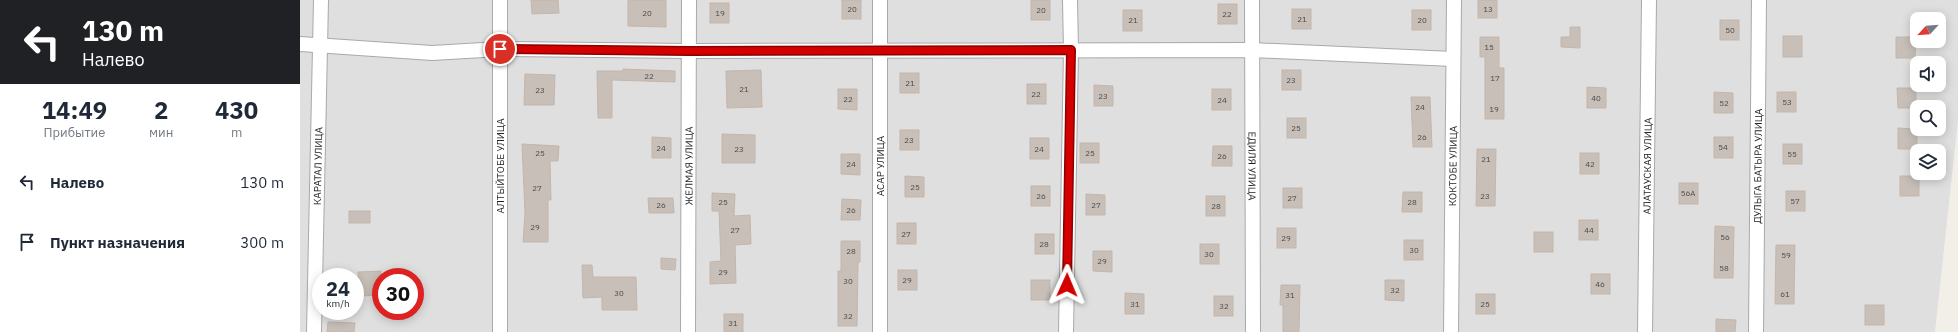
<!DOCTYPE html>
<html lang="ru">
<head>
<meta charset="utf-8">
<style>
  :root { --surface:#fff; --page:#f6f6f7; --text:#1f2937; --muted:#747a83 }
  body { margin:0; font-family:"IBM Plex Sans",sans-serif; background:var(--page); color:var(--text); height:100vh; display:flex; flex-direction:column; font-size:15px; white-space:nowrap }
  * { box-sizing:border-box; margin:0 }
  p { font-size:13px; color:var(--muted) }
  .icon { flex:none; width:22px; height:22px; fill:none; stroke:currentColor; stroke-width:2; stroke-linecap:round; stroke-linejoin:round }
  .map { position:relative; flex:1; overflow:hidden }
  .panel { display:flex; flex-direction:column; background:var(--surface); width:300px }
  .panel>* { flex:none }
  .banner { background:#202124; color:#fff; overflow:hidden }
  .needle { width:26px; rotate:244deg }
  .controls { position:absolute; left:1610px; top:12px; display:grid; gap:8px }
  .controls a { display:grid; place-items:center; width:36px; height:36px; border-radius:8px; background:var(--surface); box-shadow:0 2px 10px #0003; font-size:20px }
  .speed { position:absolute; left:12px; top:268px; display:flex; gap:8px; font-size:20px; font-weight:700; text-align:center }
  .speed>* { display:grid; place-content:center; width:52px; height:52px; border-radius:50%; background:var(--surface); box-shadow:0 2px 10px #0003; line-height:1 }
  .speed small { font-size:10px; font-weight:400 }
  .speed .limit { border:6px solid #d22; background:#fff; color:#111 }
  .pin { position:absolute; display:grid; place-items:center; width:34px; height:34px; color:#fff; margin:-17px; border:2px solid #fff; border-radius:50%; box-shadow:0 1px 4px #0007 }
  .me { position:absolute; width:44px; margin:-22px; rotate:1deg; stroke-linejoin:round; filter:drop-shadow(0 0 3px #0008) }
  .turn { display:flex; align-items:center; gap:14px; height:84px; padding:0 16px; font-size:18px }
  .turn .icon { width:52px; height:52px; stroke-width:2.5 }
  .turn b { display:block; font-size:28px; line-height:34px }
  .eta { display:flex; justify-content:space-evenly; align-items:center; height:68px; text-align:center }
  .eta b { font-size:24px; font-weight:700; line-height:28px }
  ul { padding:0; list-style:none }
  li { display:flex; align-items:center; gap:12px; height:60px; padding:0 16px }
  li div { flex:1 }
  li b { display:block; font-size:15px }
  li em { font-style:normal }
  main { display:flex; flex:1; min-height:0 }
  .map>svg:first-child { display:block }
  .residential { fill:#e0dfdf; fill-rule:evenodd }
  .building { fill:#c7bfb8; stroke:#c4b6ab }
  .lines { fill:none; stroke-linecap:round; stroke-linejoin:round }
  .minor-casing { stroke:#a9a9a9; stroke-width:16 }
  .minor { stroke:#fff; stroke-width:14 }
  .route-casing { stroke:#8a0000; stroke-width:10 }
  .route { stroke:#d40000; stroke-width:7 }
  .labels { text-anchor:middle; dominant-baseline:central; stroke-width:3; stroke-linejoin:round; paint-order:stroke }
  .number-label { font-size:8px; fill:#4b4948 }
  .street-label { font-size:10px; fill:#222; stroke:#fff }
</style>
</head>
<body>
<main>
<section class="panel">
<div class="banner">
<div class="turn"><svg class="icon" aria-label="left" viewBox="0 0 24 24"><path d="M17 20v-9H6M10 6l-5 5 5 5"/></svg><div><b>130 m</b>Налево</div></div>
</div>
<div class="eta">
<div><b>14:49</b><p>Прибытие</p></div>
<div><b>2</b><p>мин</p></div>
<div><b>430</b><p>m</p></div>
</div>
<ul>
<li><svg class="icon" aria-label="left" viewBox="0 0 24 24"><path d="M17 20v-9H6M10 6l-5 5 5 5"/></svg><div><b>Налево</b></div><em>130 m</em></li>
<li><svg class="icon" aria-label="arrive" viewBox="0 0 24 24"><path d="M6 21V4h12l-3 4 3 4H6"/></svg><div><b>Пункт назначения</b></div><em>300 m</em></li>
</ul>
</section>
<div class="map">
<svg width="1658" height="332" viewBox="0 0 1658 332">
  <rect width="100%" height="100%" fill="#f2efe9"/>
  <path class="residential" d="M0,0H1658V120L1635,332H0ZM1617,19H1639V41H1617ZM1617,63H1639V85H1617ZM1617,107H1639V129H1617ZM1617,151H1639V173H1617ZM21,277H55V311H21ZM81,277H115V311H81Z"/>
  <g class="building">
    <polygon points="231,0 258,0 259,13 232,14"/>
    <polygon points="328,0 366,0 366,27 328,26"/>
    <rect x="542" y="0" width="19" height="19"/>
    <rect x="731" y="0" width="19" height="20"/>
    <rect x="1178" y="0" width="19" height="18"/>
    <rect x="410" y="3" width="19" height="20"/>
    <rect x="918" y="4" width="19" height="20"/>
    <rect x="992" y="9" width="19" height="20"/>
    <rect x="823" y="10" width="19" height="21"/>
    <rect x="1112" y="10" width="19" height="20"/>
    <rect x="1420" y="20" width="19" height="20"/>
    <polygon points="1270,27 1280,27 1280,48 1261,47 1261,37 1270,37"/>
    <rect x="1483" y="36" width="19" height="21"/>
    <polygon points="1180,37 1199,37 1199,68 1204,68 1204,119 1185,119 1185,57 1180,57"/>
    <polygon points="1596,37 1616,37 1615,58 1596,58"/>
    <polygon points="323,69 375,71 375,82 312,80 312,118 298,118 297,71 323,71"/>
    <polygon points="461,70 462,107 427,108 426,71"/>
    <rect x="982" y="70" width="19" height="20"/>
    <rect x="600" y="73" width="19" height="20"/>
    <polygon points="225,74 255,75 254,105 224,105"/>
    <rect x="727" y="84" width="19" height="20"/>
    <polygon points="794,85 813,86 813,106 794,106"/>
    <polygon points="1287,87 1306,88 1306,108 1287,108"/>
    <polygon points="1597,88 1616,88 1616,108 1598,108"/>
    <polygon points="538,89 557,89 557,110 538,109"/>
    <rect x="912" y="89" width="19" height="21"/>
    <polygon points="1414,92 1433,93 1433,113 1414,113"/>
    <rect x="1477" y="92" width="19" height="20"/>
    <polygon points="1111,97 1130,97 1132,147 1113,147"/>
    <rect x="987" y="118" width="19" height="20"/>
    <polygon points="1598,128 1617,129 1617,149 1598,149"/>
    <rect x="600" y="130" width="19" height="20"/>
    <polygon points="422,134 455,135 455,163 422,163"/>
    <polygon points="352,137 371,138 371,158 352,158"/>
    <rect x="1414" y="137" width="19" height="21"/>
    <rect x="730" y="138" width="19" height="21"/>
    <rect x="780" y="143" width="19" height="20"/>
    <polygon points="222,144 259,146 258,161 250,161 251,200 248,200 248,242 223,242 225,213"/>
    <rect x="1483" y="144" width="19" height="20"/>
    <polygon points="913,146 932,146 932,166 912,166"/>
    <polygon points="1177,149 1196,149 1195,206 1176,206"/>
    <rect x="1280" y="153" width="19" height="21"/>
    <polygon points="541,154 560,154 560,175 541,174"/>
    <polygon points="605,176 624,177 624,197 605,197"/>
    <rect x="1600" y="176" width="19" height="20"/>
    <rect x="1379" y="183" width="19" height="21"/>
    <rect x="731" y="186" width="19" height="20"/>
    <rect x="983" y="188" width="19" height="20"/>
    <rect x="1486" y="191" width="19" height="20"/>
    <polygon points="1103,192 1122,192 1122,212 1102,212"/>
    <polygon points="412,193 435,194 434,216 450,215 451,244 435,245 436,283 410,284 410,262 421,261 419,211 412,211"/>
    <polygon points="786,194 805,195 805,215 786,215"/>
    <rect x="906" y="196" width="19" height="20"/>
    <polygon points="348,198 373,198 374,213 349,213"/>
    <polygon points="542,199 561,200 560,220 541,220"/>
    <rect x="49" y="211" width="21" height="12"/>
    <rect x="1279" y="220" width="19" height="20"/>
    <rect x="597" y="223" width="19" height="21"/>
    <polygon points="1415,226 1434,227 1433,278 1414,278"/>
    <rect x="977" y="228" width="19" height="20"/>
    <rect x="1234" y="232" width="19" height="20"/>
    <rect x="735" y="234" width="19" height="20"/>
    <rect x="1104" y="240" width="19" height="20"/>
    <polygon points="541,241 560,241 560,262 558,262 557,326 538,326 538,271 541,271"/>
    <rect x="900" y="244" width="19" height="20"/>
    <polygon points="1476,245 1495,245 1494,304 1475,304"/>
    <polygon points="793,251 812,251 812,272 793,271"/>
    <polygon points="361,258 376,259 375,270 361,269"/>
    <polygon points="282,265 292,265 293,277 336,277 337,310 302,310 302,297 283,298"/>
    <rect x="598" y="270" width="19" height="20"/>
    <polygon points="81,271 81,295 60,296 58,272"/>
    <rect x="1291" y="274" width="19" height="20"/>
    <rect x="731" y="280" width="19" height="20"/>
    <polygon points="1085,280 1104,280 1104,301 1085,300"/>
    <polygon points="981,285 1000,285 999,332 983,332 983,305 980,305"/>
    <polygon points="825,293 844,294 844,314 825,314"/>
    <rect x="1176" y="294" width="19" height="20"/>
    <rect x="914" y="296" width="19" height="20"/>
    <rect x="1565" y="305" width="19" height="20"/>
    <rect x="424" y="314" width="19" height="18"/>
    <polygon points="1416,319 1436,320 1435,332 1416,332"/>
    <polygon points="28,322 55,323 54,332 27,332"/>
  </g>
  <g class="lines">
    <defs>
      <g id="minor">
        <polyline points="200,0 200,332"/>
        <polyline points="580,0 580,332"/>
        <path id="s1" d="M952,0L953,332"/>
        <polyline points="0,44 132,53 200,49 389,51 952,50 1153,59"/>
        <path id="s2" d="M14,332L21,0"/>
        <path id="s3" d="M388,332L389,0"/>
        <polyline points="766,332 771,50 770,0"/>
        <path id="s4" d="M1151,332L1154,0"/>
        <path id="s5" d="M1345,332L1349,0"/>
        <path id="s6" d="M1456,332L1459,0"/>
      </g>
    </defs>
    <use href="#minor" class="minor-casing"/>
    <use href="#minor" class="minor"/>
  </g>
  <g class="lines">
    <defs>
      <polyline id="route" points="200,49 389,51 771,50 767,285"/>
    </defs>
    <use href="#route" class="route-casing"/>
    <use href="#route" class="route"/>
  </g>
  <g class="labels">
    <g class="number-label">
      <text x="552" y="9">20</text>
      <text x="1188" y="9">13</text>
      <text x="741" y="10">20</text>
      <text x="347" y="13">20</text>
      <text x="420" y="13">19</text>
      <text x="927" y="14">22</text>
      <text x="1002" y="19">21</text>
      <text x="833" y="20">21</text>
      <text x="1122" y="20">20</text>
      <text x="1430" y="30">50</text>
      <text x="1189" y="47">15</text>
      <text x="349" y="76">22</text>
      <text x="1195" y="78">17</text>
      <text x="991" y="80">23</text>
      <text x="610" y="83">21</text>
      <text x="444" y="89">21</text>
      <text x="240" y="90">23</text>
      <text x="736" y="94">22</text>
      <text x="803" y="96">23</text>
      <text x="1296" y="98">40</text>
      <text x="548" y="99">22</text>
      <text x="922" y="100">24</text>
      <text x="1487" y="102">53</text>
      <text x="1424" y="103">52</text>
      <text x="1120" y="107">24</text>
      <text x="1194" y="109">19</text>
      <text x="996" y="128">25</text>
      <text x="1122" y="137">26</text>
      <text x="609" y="140">23</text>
      <text x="1423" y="147">54</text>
      <text x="361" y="148">24</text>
      <text x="439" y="149">23</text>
      <text x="739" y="149">24</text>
      <text x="240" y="153">25</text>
      <text x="790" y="153">25</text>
      <text x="1492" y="154">55</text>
      <text x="922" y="156">26</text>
      <text x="1186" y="159">21</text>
      <text x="551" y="164">24</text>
      <text x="1290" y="164">42</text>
      <text x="615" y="187">25</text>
      <text x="237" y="188">27</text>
      <text x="1388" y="193">56А</text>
      <text x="741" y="196">26</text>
      <text x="1185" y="196">23</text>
      <text x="992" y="198">27</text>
      <text x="1495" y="201">57</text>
      <text x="423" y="202">25</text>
      <text x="1112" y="202">28</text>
      <text x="361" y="205">26</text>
      <text x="796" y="205">27</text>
      <text x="916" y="206">28</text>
      <text x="551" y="210">26</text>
      <text x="235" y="227">29</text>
      <text x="435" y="230">27</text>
      <text x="1289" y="230">44</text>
      <text x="606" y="234">27</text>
      <text x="1425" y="237">56</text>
      <text x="986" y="238">29</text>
      <text x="744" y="244">28</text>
      <text x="1114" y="250">30</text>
      <text x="551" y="251">28</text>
      <text x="909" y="254">30</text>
      <text x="1486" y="255">59</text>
      <text x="802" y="261">29</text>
      <text x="1424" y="268">58</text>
      <text x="423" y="272">29</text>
      <text x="607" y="280">29</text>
      <text x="548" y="281">30</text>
      <text x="1300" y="284">46</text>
      <text x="1095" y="290">32</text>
      <text x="319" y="293">30</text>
      <text x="1485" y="294">61</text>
      <text x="990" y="295">31</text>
      <text x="835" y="304">31</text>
      <text x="1185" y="304">25</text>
      <text x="924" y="306">32</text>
      <text x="548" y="316">32</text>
      <text x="433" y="323">31</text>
    </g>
    <g class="street-label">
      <text stroke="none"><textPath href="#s2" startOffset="166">КАРАТАЛ УЛИЦА</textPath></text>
      <text transform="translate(200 166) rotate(-90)">АЛТЫЙТОБЕ УЛИЦА</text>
      <text stroke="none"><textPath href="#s3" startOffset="166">ЖЕЛМАЯ УЛИЦА</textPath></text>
      <text transform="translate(580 166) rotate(-90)">АСАР УЛИЦА</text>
      <text stroke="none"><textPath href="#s1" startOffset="166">ЕДИЛЯ УЛИЦА</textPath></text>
      <text stroke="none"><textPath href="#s4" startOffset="166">КОКТОБЕ УЛИЦА</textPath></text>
      <text stroke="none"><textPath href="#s5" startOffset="166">АЛАТАУСКАЯ УЛИЦА</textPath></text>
      <text stroke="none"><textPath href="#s6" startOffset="166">ДУЛЫГА БАТЫРА УЛИЦА</textPath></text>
    </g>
  </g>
</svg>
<div class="controls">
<a><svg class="needle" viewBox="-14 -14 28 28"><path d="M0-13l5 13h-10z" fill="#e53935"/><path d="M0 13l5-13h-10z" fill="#747a83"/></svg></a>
<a><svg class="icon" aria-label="sound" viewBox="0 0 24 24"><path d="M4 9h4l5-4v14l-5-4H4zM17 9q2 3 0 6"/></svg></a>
<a><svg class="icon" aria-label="search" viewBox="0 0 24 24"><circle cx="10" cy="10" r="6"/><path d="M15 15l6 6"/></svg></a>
<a><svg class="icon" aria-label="layers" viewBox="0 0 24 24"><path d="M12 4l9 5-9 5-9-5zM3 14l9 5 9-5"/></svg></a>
</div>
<div class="speed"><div>24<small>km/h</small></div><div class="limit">30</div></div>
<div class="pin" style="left:200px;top:49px;background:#d93025"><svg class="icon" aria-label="arrive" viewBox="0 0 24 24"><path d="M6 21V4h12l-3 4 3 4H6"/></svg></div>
<svg class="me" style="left:767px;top:285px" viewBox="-20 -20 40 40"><path d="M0-17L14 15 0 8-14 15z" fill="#d40000" stroke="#fff" stroke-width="4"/></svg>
</div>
</main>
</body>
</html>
